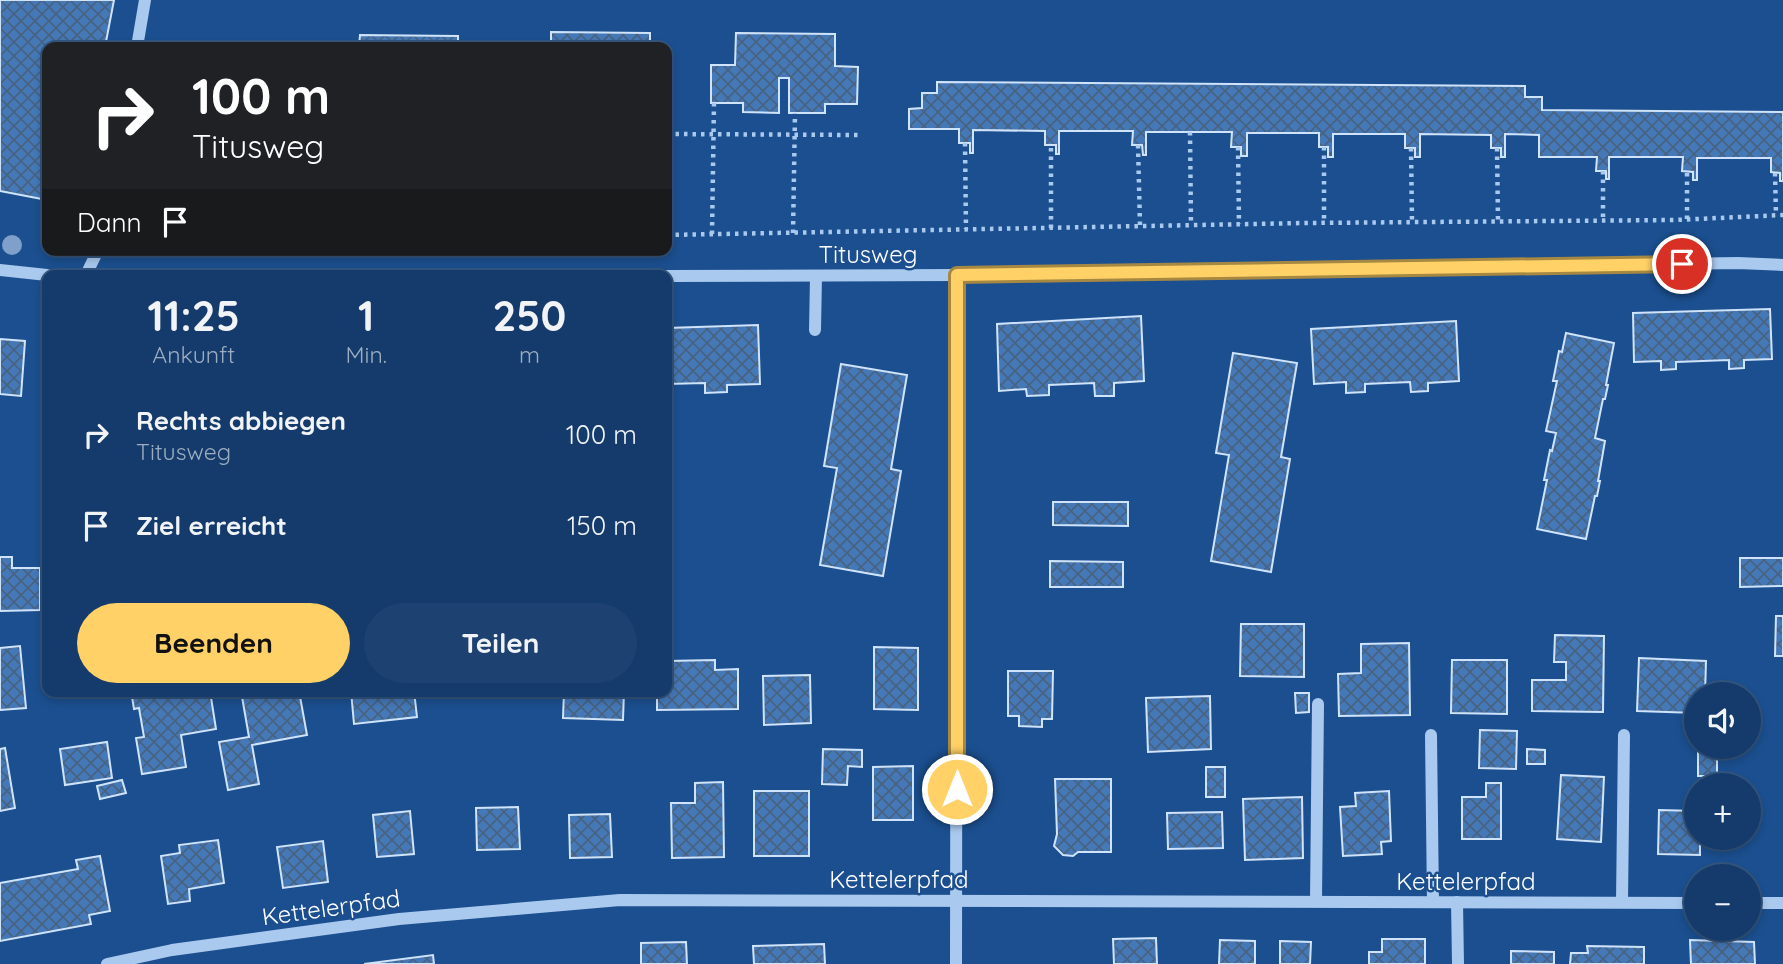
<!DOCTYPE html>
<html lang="de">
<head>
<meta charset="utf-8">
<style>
  :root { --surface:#143b6b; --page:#1d4271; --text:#f1f3f6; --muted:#9dadc1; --line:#33557e; --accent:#ffd166 }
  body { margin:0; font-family:Quicksand,sans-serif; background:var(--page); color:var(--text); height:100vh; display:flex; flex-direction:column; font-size:26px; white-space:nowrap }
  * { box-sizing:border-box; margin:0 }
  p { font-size:23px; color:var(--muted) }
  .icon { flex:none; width:38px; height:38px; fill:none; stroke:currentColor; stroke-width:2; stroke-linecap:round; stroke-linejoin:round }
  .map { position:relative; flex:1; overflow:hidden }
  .drawer { position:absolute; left:42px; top:270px; width:630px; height:427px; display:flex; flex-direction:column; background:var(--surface); border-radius:14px; box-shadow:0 4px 10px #0003,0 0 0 2px var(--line) }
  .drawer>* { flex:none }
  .guide { position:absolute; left:42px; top:42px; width:630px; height:214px; border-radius:14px; box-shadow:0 4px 10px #0003,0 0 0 2px var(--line); background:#202124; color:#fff; overflow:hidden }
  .buttons { position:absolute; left:1684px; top:682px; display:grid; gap:14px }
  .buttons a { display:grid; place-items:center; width:77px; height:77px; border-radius:50%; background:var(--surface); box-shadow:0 4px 10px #0003,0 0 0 2px var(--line); font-size:35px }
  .pin { position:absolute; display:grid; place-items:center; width:60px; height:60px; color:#fff; margin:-30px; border:4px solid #fff; border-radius:50%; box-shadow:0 2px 7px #0007 }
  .me { position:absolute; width:77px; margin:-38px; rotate:0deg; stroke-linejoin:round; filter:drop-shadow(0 0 5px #0008) }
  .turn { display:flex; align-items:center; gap:24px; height:147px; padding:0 35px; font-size:32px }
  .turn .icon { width:91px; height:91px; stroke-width:2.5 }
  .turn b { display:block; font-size:49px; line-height:60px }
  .then { display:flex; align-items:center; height:66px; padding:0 35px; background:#0003; gap:14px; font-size:26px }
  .eta { display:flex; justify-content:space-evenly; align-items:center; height:119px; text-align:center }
  .eta b { font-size:42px; font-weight:800; line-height:49px }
  .action { display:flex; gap:14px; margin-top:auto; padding:14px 35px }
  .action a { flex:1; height:80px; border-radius:42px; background:var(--accent); color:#111; font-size:28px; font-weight:800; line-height:80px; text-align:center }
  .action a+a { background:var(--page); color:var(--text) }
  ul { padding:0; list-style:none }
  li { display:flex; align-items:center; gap:21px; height:91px; padding:0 35px }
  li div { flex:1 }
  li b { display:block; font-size:26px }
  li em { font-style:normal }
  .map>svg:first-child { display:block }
  .building { fill:url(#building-cross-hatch); stroke:#cfe3fa; stroke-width:2 }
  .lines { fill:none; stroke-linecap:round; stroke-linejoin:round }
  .path { stroke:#a9c9ee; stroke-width:4.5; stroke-dasharray:3.5 5; stroke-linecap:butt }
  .minor { stroke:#a9c9ee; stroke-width:12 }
  .tree { fill:#7ea0ca }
  .route-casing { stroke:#a68842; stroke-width:18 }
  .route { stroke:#ffd166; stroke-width:12 }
  .labels { text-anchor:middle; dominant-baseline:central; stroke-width:5; stroke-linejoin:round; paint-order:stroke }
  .street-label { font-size:24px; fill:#fff; stroke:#1b4f8f }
</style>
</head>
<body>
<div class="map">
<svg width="1783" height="964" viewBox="0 0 1783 964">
  <defs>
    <pattern id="building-cross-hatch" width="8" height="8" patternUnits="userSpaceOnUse" patternTransform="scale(1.75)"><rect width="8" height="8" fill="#4478b7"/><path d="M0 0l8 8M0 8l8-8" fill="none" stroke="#486282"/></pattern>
  </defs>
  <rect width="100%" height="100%" fill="#1b4f8f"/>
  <g class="building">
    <polygon points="0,0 114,0 105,47 47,47 47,200 0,191"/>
    <polygon points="551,32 650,33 650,47 551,47"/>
    <polygon points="736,33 835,34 835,66 858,67 857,104 825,104 825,113 789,113 789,78 779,78 779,113 743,112 743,103 711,103 711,65 735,65"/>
    <polygon points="360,35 458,36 458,47 359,47"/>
    <polygon points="667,65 673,65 672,103 667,103"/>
    <polygon points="937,82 1525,86 1525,97 1542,97 1542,110 1783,112 1783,181 1780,181 1780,173 1771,172 1771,158 1697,158 1697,180 1693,180 1693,172 1682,171 1683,157 1609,157 1609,179 1606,179 1606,171 1596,171 1597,157 1539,157 1539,135 1505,134 1505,157 1501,157 1501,148 1491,148 1491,135 1420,134 1420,157 1415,157 1415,148 1405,148 1405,134 1333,134 1333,157 1328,157 1328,147 1319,147 1319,133 1247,133 1247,156 1241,156 1241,147 1231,147 1232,132 1146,132 1146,155 1143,155 1142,145 1132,145 1133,131 1059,131 1059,154 1056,154 1056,145 1045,145 1045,131 973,130 973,153 970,153 970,143 959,143 959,129 909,129 909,109 922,108 922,93 937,93"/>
    <polygon points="1770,309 1772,359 1744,360 1744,368 1729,369 1729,360 1676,362 1676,369 1661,370 1661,361 1634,362 1633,313"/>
    <polygon points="1141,316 1144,381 1114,383 1114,396 1095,396 1094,383 1049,385 1049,395 1027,396 1026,389 999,391 997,324"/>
    <polygon points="1456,321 1459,381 1428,383 1428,391 1411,392 1410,382 1365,384 1365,392 1346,393 1346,382 1314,384 1311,329"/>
    <polygon points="758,325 760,384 727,385 727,392 705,393 705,383 667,384 667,328"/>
    <polygon points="1566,333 1614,343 1606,385 1608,385 1605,399 1603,399 1595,438 1605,441 1598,481 1600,481 1597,496 1595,496 1586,539 1537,529 1547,480 1544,480 1550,450 1552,451 1556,433 1546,431 1557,381 1553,381 1559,351 1562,352"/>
    <polygon points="0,339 25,341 21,396 0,394"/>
    <polygon points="1233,353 1297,363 1281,457 1290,459 1271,572 1211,561 1229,455 1216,453"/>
    <polygon points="841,364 907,375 891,469 901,471 883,576 820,565 837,468 824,466"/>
    <polygon points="1053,502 1128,502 1128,526 1053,525"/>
    <polygon points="0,557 12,557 12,568 40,568 40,610 0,611"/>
    <polygon points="1740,558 1783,558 1783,586 1740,587"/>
    <polygon points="1050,561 1123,562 1123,587 1050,587"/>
    <polygon points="1776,616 1783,616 1783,656 1775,656"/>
    <polygon points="1241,624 1304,624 1304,677 1240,676"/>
    <polygon points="1555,635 1604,636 1603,712 1532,711 1532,680 1566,680 1566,662 1554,662"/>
    <polygon points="1409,643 1410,715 1339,716 1338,674 1361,673 1361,644"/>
    <polygon points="20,646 26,708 0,710 0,648"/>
    <polygon points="874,647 918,648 918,710 874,709"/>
    <polygon points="1639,658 1706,661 1705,695 1696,695 1696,713 1637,711"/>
    <polygon points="715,660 715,670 738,669 738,709 657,710 657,691 667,691 667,661"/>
    <polygon points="1452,660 1507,660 1507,714 1451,713"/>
    <polygon points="1008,671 1053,671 1052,719 1042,719 1042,727 1019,726 1019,716 1008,716"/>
    <polygon points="810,675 811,723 764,725 763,676"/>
    <polygon points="131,691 157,691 158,695 181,691 210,691 216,729 181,735 186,767 142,774 136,738 144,737 139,708 134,709"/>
    <polygon points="241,691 299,691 307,735 252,745 259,784 228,790 219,742 249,737"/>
    <polygon points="351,691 414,691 417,717 354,724"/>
    <polygon points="564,691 624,691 623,720 563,718"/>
    <polygon points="1295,693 1309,693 1309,712 1296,713"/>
    <polygon points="1210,696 1211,749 1148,752 1146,698"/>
    <polygon points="1480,730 1517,731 1516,769 1479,768"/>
    <polygon points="107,742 112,778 65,785 60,749"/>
    <rect x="1698" y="747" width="19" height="29"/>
    <polygon points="5,748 15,808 0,811 0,749"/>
    <polygon points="823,749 862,750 862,767 848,766 847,785 822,784"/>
    <polygon points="1527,749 1545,750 1545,764 1527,764"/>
    <polygon points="913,766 913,820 873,820 873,767"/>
    <rect x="1206" y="767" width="19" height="30"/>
    <polygon points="1561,775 1604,777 1601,842 1557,839"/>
    <polygon points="1055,779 1111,779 1111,852 1078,852 1073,856 1063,855 1054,846 1057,834"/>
    <polygon points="122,780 126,793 100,799 97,786"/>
    <polygon points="723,782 724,857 672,858 671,803 695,803 695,783"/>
    <polygon points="1486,783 1501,783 1501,839 1462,839 1462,797 1486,797"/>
    <rect x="754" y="791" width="55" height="65"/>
    <polygon points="1389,791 1391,841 1381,842 1382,854 1343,856 1340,807 1356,806 1355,793"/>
    <polygon points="1302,797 1303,858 1245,860 1243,799"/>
    <polygon points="518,807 520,849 477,850 476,808"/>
    <polygon points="1659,810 1696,811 1696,838 1700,838 1700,855 1658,854"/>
    <polygon points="410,811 414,854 377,857 373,815"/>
    <polygon points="1222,812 1223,848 1168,849 1167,813"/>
    <polygon points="610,814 612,857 570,858 569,815"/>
    <polygon points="218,840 224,883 189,889 190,901 168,904 161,856 180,853 179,845"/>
    <polygon points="323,841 328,882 283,888 277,847"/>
    <polygon points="100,856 110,911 89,915 91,924 0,941 0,883 78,869 76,860"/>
    <polygon points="1156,938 1157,964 1114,964 1113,939"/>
    <polygon points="1382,939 1425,939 1425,964 1369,964 1369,952 1382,952"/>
    <polygon points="1220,940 1255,941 1255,964 1219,964"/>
    <polygon points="1690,940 1754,942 1755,964 1691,964"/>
    <polygon points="1280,941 1311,942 1310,964 1280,964"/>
    <polygon points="686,942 687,964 641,964 641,943"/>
    <polygon points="824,944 825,964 754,964 753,946"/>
    <polygon points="1587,946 1644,947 1644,964 1570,964 1571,953 1588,953"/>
    <polygon points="1511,951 1554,952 1554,964 1511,964"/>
    <polygon points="433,955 434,964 364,964"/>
  </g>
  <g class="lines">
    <g class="path">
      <polyline points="1190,132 1191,225"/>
      <polyline points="667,134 861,135"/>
      <polyline points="965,143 966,229"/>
      <polyline points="1138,145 1140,226"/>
      <polyline points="1238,147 1239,224"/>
      <polyline points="1324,147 1324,223"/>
      <polyline points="1411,148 1412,222"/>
      <polyline points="1497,148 1498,221"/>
      <polyline points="1603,171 1603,220"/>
      <polyline points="1775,173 1776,215"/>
      <polyline points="1687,219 1687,172"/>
      <polyline points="1051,228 1051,145"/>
      <polyline points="793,233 795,113"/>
      <polyline points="712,234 714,103"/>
      <polyline points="667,235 1305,223 1675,220 1783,215"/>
    </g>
    <g class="minor">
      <polyline points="137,47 145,0"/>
      <polyline points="0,270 47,275"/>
      <polyline points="86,275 98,250"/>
      <polyline points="667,276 957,275 1738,263 1783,265"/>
      <polyline points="815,330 816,276"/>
      <polyline points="1431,735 1433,902"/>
      <polyline points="1316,901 1318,704"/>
      <polyline points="1457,902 1458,964"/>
      <polyline points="1622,902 1624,735"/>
      <polyline points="1748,903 1783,903"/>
      <polyline points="107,964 172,950 399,919 620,900 1696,903"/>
      <polyline points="956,964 957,275"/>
    </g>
  </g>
  <circle class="tree" cx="12" cy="245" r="10"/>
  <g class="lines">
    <defs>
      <polyline id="route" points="957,789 957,275 1682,264"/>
    </defs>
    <use href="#route" class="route-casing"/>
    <use href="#route" class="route"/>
  </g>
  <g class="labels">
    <g class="street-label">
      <text x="868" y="254">Titusweg</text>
      <text x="899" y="879">Kettelerpfad</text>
      <text x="1466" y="881">Kettelerpfad</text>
      <text transform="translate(331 907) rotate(-8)">Kettelerpfad</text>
    </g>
  </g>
</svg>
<div class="buttons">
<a><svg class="icon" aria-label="sound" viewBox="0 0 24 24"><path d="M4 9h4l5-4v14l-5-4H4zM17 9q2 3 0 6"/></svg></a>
<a>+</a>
<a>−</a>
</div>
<div class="pin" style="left:1682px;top:264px;background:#d93025"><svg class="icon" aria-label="arrive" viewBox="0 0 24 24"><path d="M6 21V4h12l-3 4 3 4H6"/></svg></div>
<svg class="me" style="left:957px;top:789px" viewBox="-20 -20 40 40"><circle r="17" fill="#ffd166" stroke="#fff" stroke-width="3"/><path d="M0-11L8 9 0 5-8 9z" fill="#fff"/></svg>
<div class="guide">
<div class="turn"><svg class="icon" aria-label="right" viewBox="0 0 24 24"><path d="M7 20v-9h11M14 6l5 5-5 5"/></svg><div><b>100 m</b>Titusweg</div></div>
<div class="then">Dann<svg class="icon" aria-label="arrive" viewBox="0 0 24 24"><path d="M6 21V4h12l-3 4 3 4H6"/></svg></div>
</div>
<section class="drawer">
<div class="eta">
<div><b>11:25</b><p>Ankunft</p></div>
<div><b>1</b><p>Min.</p></div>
<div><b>250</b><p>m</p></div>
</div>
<ul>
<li><svg class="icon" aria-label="right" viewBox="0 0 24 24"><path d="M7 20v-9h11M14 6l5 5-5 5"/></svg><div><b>Rechts abbiegen</b><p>Titusweg</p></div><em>100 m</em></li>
<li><svg class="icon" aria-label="arrive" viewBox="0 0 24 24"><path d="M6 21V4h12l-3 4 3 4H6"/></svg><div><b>Ziel erreicht</b></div><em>150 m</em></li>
</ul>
<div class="action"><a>Beenden</a><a>Teilen</a></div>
</section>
</div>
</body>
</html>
